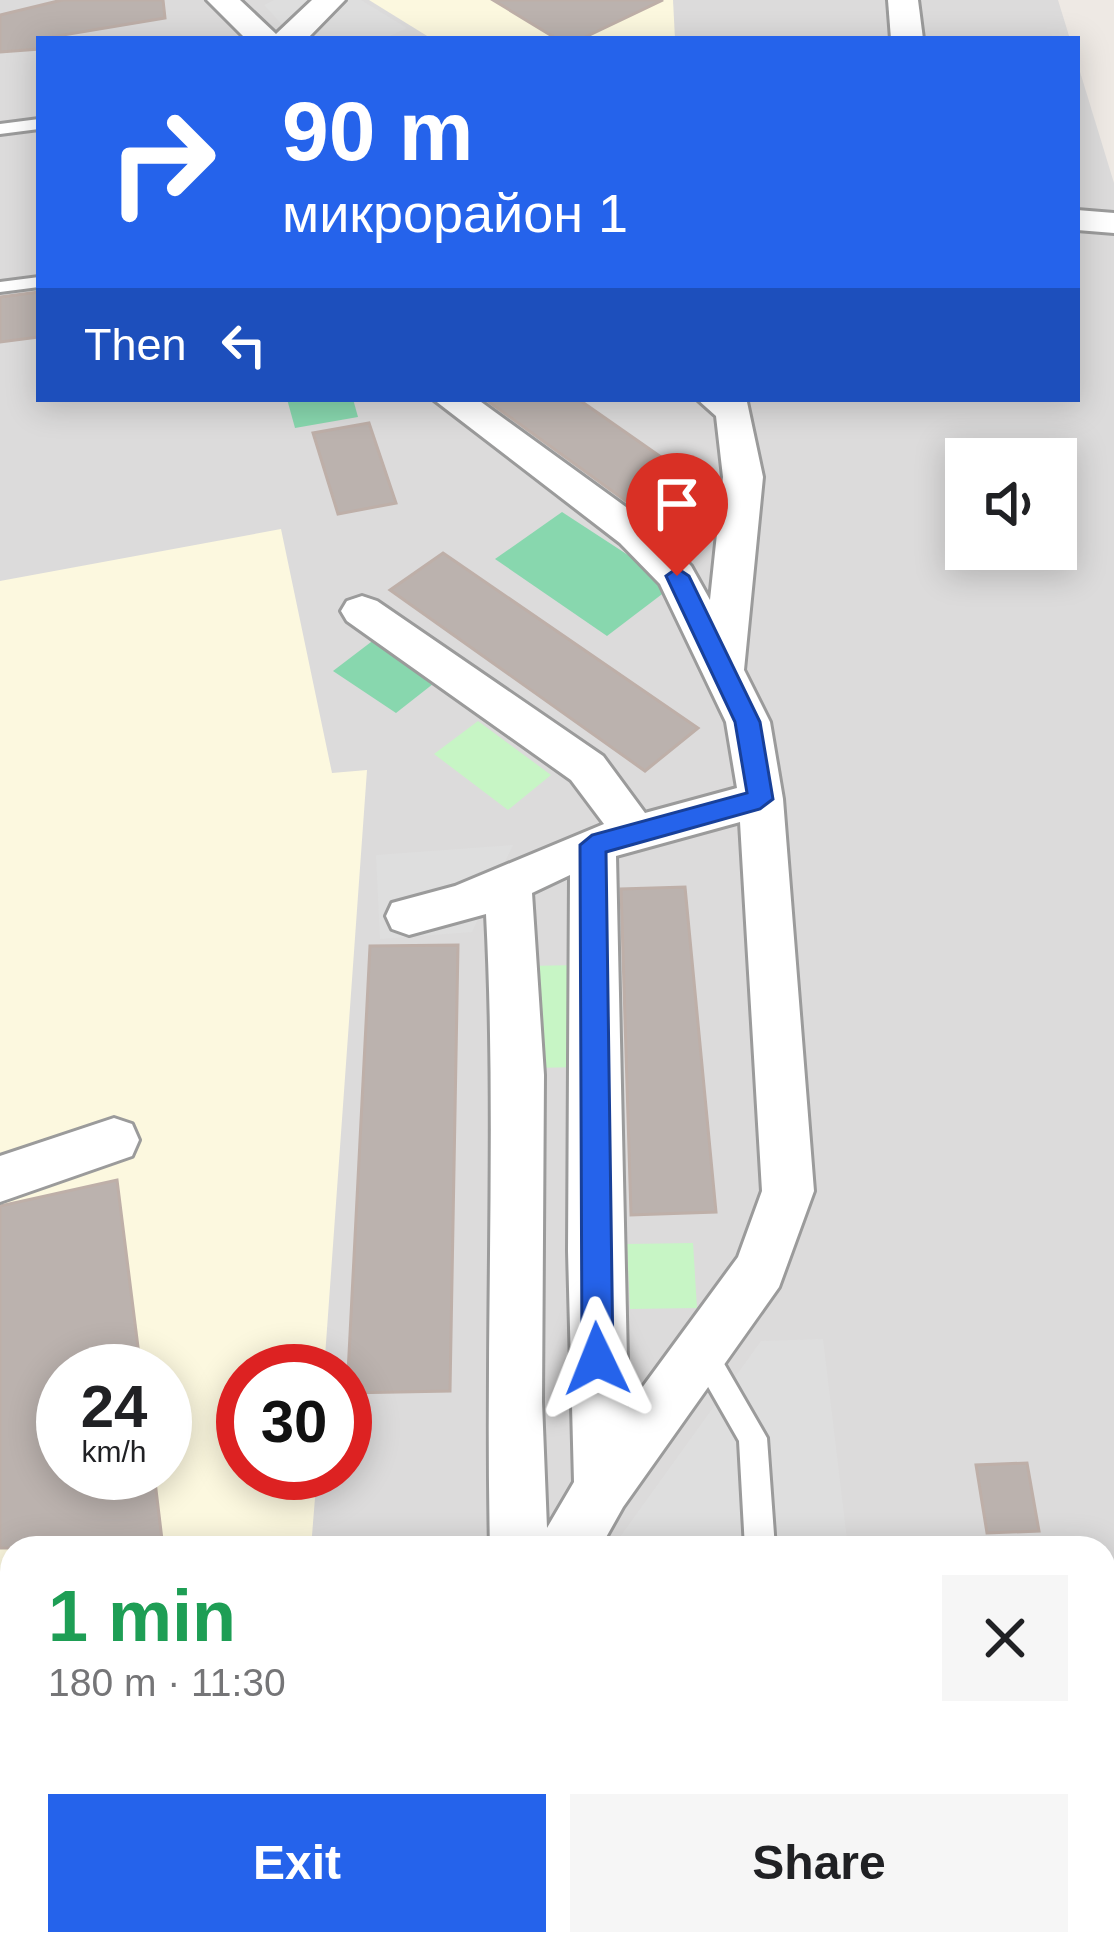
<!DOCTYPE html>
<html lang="en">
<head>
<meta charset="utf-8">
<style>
  :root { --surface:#fff; --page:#f6f6f6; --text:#202124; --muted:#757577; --accent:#2563eb }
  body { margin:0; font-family:Arial,sans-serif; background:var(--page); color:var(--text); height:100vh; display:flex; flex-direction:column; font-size:45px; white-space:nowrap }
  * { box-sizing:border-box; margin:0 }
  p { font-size:39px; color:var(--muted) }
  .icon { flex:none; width:66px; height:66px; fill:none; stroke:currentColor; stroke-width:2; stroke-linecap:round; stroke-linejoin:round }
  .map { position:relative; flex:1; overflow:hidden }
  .drawer { position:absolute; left:0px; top:1536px; width:1116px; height:420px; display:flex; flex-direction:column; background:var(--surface); border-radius:36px 36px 0 0; box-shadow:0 6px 30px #0003 }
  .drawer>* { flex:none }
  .top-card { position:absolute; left:36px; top:36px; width:1044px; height:366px; border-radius:0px; box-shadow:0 6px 30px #0003; background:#2563eb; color:#fff; overflow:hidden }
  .tools { position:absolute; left:945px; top:438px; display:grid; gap:24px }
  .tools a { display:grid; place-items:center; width:132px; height:132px; border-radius:0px; background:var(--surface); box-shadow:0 6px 30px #0003; font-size:60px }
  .speed { position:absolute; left:36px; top:1344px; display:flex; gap:24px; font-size:60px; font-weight:700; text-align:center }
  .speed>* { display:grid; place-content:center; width:156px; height:156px; border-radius:50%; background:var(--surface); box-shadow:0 6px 30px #0003; line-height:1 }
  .speed small { font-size:30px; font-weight:400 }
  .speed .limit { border:18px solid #d22; background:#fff; color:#111 }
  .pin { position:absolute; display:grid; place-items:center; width:102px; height:102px; color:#fff; margin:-123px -51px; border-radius:50% 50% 50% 0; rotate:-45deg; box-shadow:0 0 12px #0007 }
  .pin .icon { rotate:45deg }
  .me { position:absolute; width:132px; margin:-66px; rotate:358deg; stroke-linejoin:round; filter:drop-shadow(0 0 9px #0008) }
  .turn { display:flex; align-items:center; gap:42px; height:252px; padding:0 48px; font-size:54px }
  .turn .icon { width:156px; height:156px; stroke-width:2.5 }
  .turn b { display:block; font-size:84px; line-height:102px }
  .then { display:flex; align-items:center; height:114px; padding:0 48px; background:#0003; gap:24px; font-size:45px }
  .round { display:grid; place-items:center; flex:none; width:126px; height:126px; border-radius:0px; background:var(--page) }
  .overview { display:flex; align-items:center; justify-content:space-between; height:204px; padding:0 48px }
  h1 { font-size:72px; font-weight:800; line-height:90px; color:#1e9e55 }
  .cta { display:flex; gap:24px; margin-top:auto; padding:24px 48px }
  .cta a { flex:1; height:138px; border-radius:0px; background:var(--accent); color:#fff; font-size:48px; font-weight:800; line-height:138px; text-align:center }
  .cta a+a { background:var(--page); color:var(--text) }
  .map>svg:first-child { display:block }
  .residential { fill:#dcdbdb; fill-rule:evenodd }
  .education { fill:#fcf8df; fill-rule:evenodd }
  .park { fill:#c7f5c5 }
  .pitch { fill:#88d7ae }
  .parking { fill:#dedede }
  .building { fill:#bbb2ae; stroke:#beafa8; stroke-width:3 }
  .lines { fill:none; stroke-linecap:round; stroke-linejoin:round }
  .service-casing { stroke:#9b9b9b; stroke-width:6 }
  .minor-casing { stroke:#9b9b9b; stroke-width:6 }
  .service { fill:#fff; fill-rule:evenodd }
  .minor { fill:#fff; fill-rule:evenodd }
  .route { fill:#2563eb; stroke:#184099; stroke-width:3 }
</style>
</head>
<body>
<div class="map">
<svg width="1114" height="1956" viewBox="0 0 1114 1956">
  <rect width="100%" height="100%" fill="#eee9e4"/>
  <path class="residential" d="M0,0H1058L1070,39H39V399H1077V62L1114,183V1956H0ZM966,459H1056V549H966ZM63,1371H165V1473H63ZM243,1371H345V1473H243ZM12,1548H1104V1944H12Z"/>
  <g class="education">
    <polygon points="369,0 673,0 675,39 432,39"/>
    <path d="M281,529L332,773L367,770L324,1371H243V1473H317L311,1548H12V1902L0,1906V581ZM63,1371H165V1473H63Z"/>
  </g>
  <g class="park">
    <polygon points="478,721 551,775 508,810 434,754"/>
    <polygon points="578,965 583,1067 530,1068 527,966"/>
    <polygon points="693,1243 697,1308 630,1309 627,1244"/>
  </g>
  <g class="pitch">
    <polygon points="287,399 353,399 358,417 295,428"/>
    <polygon points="562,512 674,585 607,636 495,559"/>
    <polygon points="375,639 438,680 396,713 333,671"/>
  </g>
  <g class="parking">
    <polygon points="274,0 361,0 407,28 383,39 295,39 264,5"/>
    <polygon points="513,845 472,932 380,939 376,855"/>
    <polygon points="823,1339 848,1548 612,1548 761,1341"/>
  </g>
  <g class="building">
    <polygon points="62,0 163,0 165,18 39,39 39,49 0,52 0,15"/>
    <polygon points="493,0 663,0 581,39 557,39"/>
    <polygon points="39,292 39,337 0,342 0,297"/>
    <polygon points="485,399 578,399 681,471 630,504"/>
    <polygon points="369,423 396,503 338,514 313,433"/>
    <polygon points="443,553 698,728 645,771 390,590"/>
    <polygon points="685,887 716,1212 631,1215 621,889"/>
    <polygon points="458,945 450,1391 347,1393 370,946"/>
    <polygon points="117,1180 141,1371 63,1371 63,1473 154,1473 163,1548 0,1548 0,1206"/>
    <polygon points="1027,1463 1039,1531 987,1533 976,1465"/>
  </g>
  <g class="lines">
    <defs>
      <g id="service">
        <polygon points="39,119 39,129 0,134 0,124"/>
        <polygon points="39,277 39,287 0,292 0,282"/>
        <polygon points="701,1337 711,1341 767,1438 775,1548 745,1548 739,1441 687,1350 691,1341"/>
      </g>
      <g id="minor">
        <polygon points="207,0 240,0 276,34 312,0 345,0 307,39 246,39"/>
        <polygon points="888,0 918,0 923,39 891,39"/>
        <polygon points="1077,210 1114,213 1114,233 1077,230"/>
        <path d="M433,399H477L648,523L691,566L710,600L723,477L716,416L697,399L747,402L763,477L744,670L770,722L783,799L814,1191L779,1287L623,1507L600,1548H490C485,1336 497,1125 486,914L409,935L392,929L386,916L392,903L455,886L604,824L571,780L347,621L341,611L347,601L362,596L377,601L603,756L645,813L737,788L726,722L660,584L620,543ZM740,822L762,1191L738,1257L628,1407L616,856ZM570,875L568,1251L574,1482L547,1528L542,1402L544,1075L532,893Z"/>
        <polygon points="114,1118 132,1124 139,1140 132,1156 0,1202 0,1156"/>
        <polygon points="1104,1721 1114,1722 1114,1784 1104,1783"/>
        <polygon points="14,1944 115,1944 110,1956 9,1956"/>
      </g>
    </defs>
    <use href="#service" class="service-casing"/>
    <use href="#minor" class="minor-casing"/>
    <use href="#service" class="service"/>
    <use href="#minor" class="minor"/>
  </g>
  <polygon class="route" points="677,568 689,576 760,722 773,799 760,809 606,852 613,1359 608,1369 597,1374 586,1369 582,1359 580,845 592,835 747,793 735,722 666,576"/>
</svg>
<div class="tools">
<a><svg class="icon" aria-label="sound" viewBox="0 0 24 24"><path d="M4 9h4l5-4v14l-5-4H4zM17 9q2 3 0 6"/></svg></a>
</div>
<div class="speed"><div>24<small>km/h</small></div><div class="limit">30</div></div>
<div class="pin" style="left:677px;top:576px;background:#d93025"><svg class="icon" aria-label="arrive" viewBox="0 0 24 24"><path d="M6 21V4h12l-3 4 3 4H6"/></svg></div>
<svg class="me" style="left:597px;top:1359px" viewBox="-20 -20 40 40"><path d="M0-17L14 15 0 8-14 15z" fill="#2563eb" stroke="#fff" stroke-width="4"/></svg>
<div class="top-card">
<div class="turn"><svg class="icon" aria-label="right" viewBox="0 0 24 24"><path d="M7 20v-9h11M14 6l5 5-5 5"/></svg><div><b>90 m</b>микрорайон 1</div></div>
<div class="then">Then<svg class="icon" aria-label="left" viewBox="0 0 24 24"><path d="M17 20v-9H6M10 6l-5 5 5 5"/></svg></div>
</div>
<section class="drawer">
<div class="overview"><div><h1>1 min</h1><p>180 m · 11:30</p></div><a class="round"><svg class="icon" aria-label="close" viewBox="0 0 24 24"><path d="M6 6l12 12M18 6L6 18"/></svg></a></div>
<div class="cta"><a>Exit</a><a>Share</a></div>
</section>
</div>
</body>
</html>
